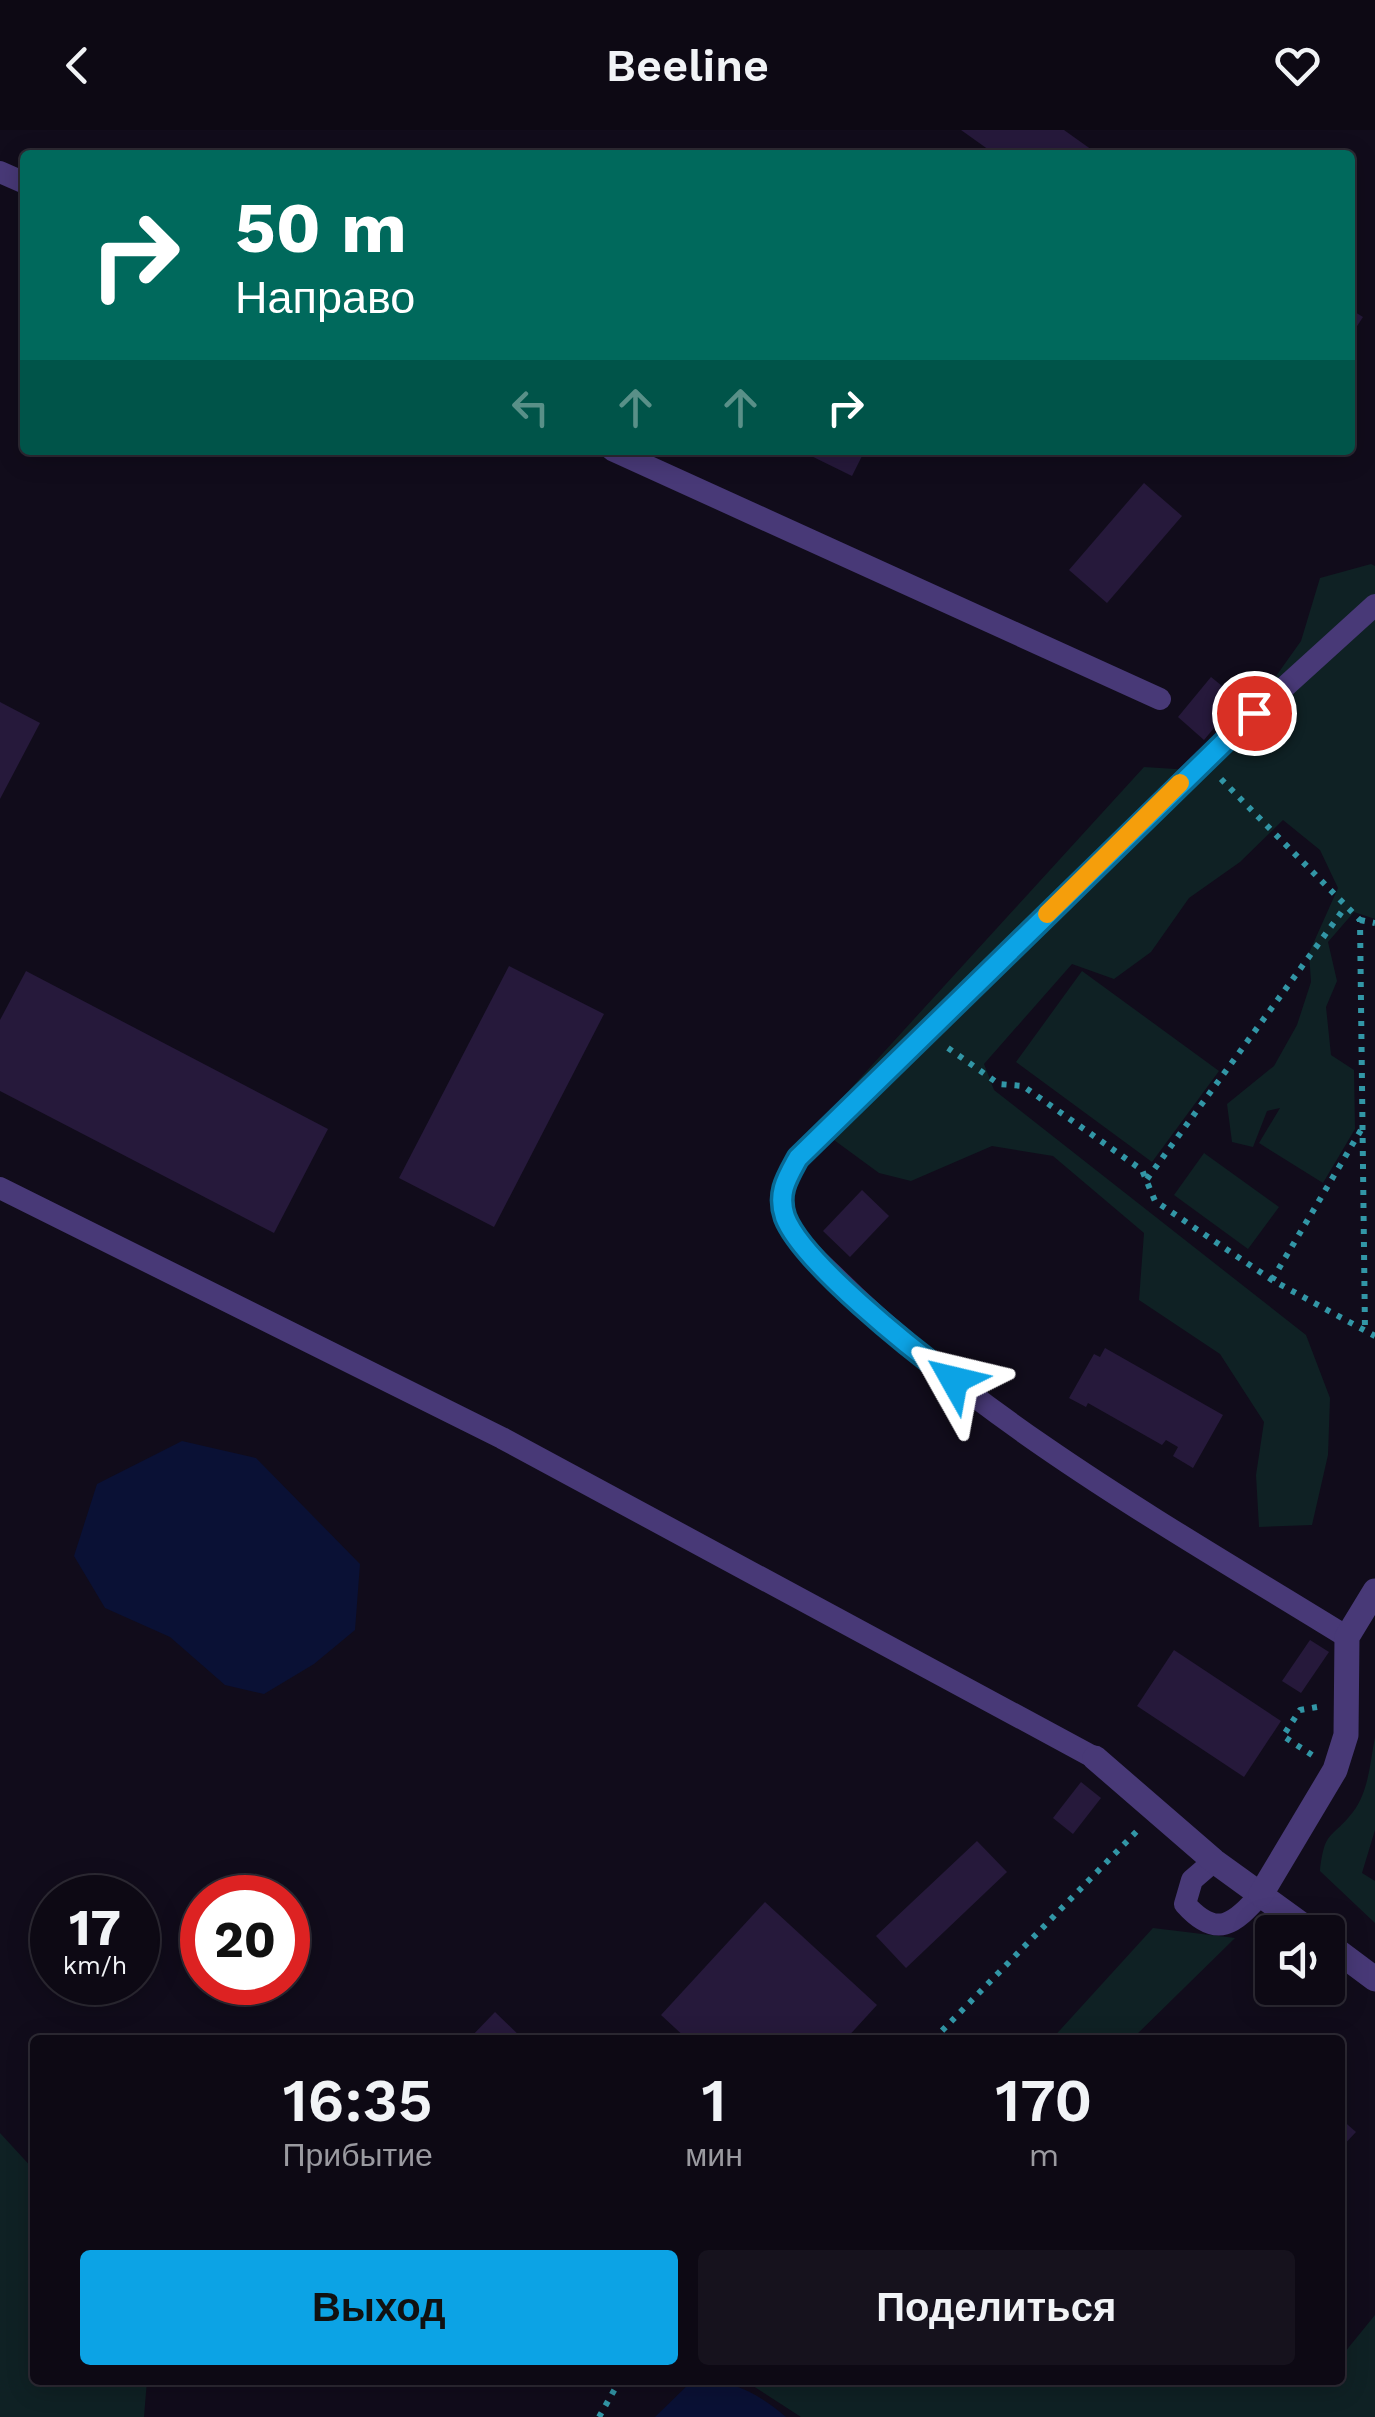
<!DOCTYPE html>
<html lang="ru">
<head>
<meta charset="utf-8">
<style>
  :root { --surface:#0d0914; --page:#16121d; --text:#f1f3f6; --muted:#9a9aa0; --line:#2d2a34; --accent:#0ca3e5 }
  body { margin:0; font-family:"Work Sans",sans-serif; background:var(--page); color:var(--text); height:100vh; display:flex; flex-direction:column; font-size:38px; white-space:nowrap }
  * { box-sizing:border-box; margin:0 }
  p { font-size:32px; color:var(--muted) }
  .icon { flex:none; width:55px; height:55px; fill:none; stroke:currentColor; stroke-width:2; stroke-linecap:round; stroke-linejoin:round }
  .map { position:relative; flex:1; overflow:hidden }
  .details { position:absolute; left:30px; top:1905px; width:1315px; height:350px; display:flex; flex-direction:column; background:var(--surface); border-radius:10px; box-shadow:0 5px 25px #0003,0 0 0 2px var(--line) }
  .details>* { flex:none }
  .banner { position:absolute; left:20px; top:20px; width:1335px; height:305px; border-radius:10px; box-shadow:0 5px 25px #0003,0 0 0 2px var(--line); background:#00695c; color:#fff; overflow:hidden }
  .buttons { position:absolute; left:1255px; top:1785px; display:grid; gap:20px }
  .buttons a { display:grid; place-items:center; width:90px; height:90px; border-radius:10px; background:var(--surface); box-shadow:0 5px 25px #0003,0 0 0 2px var(--line); font-size:50px }
  .speed { position:absolute; left:30px; top:1745px; display:flex; gap:20px; font-size:50px; font-weight:700; text-align:center }
  .speed>* { display:grid; place-content:center; width:130px; height:130px; border-radius:50%; background:var(--surface); box-shadow:0 5px 25px #0003,0 0 0 2px var(--line); line-height:1 }
  .speed small { font-size:25px; font-weight:400 }
  .speed .limit { border:15px solid #d22; background:#fff; color:#111 }
  .pin { position:absolute; display:grid; place-items:center; width:85px; height:85px; color:#fff; margin:-42px; border:5px solid #fff; border-radius:50%; box-shadow:0 2px 10px #0007 }
  .me { position:absolute; width:110px; margin:-55px; rotate:307deg; stroke-linejoin:round; filter:drop-shadow(0 0 8px #0008) }
  .turn { display:flex; align-items:center; gap:35px; height:210px; padding:0 50px; font-size:45px }
  .turn .icon { width:130px; height:130px; stroke-width:2.5 }
  .turn b { display:block; font-size:70px; line-height:85px }
  .lanes { display:flex; align-items:center; height:95px; padding:0 50px; background:#0003; justify-content:center; gap:50px; direction:ltr }
  .lanes .off { opacity:.35 }
  .eta { display:flex; justify-content:space-evenly; align-items:center; height:170px; text-align:center }
  .eta b { font-size:60px; font-weight:600; line-height:70px }
  .action { display:flex; gap:20px; margin-top:auto; padding:20px 50px }
  .action a { flex:1; height:115px; border-radius:10px; background:var(--accent); color:#111; font-size:40px; font-weight:600; line-height:115px; text-align:center }
  .action a+a { background:var(--page); color:var(--text) }
  header { display:flex; justify-content:space-between; align-items:center; height:130px; padding:0 50px; background:var(--surface); font-size:45px; font-weight:600 }
  .map>svg:first-child { display:block }
  .green { fill:#0f2124 }
  .water { fill:#0a1135 }
  .building { fill:#26193b }
  .lines { fill:none; stroke-linecap:round; stroke-linejoin:round }
  .path { stroke:#3296a6; stroke-width:6; stroke-dasharray:5 8; stroke-linecap:butt }
  .service { stroke:#483977; stroke-width:22 }
  .minor { stroke:#483977; stroke-width:25 }
  .route-casing { stroke:#086a95; stroke-width:25 }
  .route { stroke:#0ca3e5; stroke-width:18 }
  .slow { stroke:#f59e0b; stroke-width:18 }
</style>
</head>
<body>
<header><svg class="icon" aria-label="back" viewBox="0 0 24 24"><path d="M15 5l-7 7 7 7"/></svg>Beeline<svg class="icon" aria-label="heart" viewBox="0 0 24 24"><path d="M12 20l-8-8c-3-5 5-10 8-4 3-6 11-1 8 4z"/></svg></header>
<div class="map">
<svg width="1375" height="2287" viewBox="0 0 1375 2287">
  <rect width="100%" height="100%" fill="#110c1b"/>
  <g class="green">
    <polygon points="1371,434 1375,436 1375,789 1354,782 1328,812 1337,851 1326,877 1331,925 1354,940 1355,999 1323,1053 1259,1013 1280,978 1267,981 1253,1017 1232,1012 1227,974 1274,936 1297,895 1311,852 1309,823 1338,758 1320,720 1283,690 1240,732 1189,768 1151,822 1114,849 1072,834 984,934 994,960 1306,1205 1330,1268 1328,1325 1312,1395 1259,1397 1256,1345 1264,1292 1220,1224 1139,1170 1144,1103 1053,1026 992,1016 911,1051 879,1043 834,1010 814,1023 810,1003 1144,637 1191,640 1256,574 1301,511 1320,448"/>
    <polygon points="1082,841 1219,941 1152,1032 1016,932"/>
    <polygon points="1204,1023 1279,1077 1248,1119 1174,1065"/>
    <path d="M1375,1607V1700L1362,1743L1375,1751V1793L1320,1741C1325,1699 1330,1711 1353,1682C1369,1661 1370,1632 1375,1607Z"/>
    <polygon points="1153,1798 1235,1808 1131,1910 1051,1910"/>
    <polygon points="0,2003 35,2041 35,2250 147,2250 144,2287 0,2287"/>
    <polygon points="1375,2185 1375,2287 801,2287 744,2250 1340,2250 1340,2228"/>
  </g>
  <g class="water">
    <polygon points="182,1311 256,1328 360,1434 355,1500 314,1534 264,1564 225,1555 170,1507 105,1478 74,1426 97,1354"/>
    <path d="M693,2250C732,2250 757,2262 786,2287H655Z"/>
  </g>
  <g class="building">
    <polygon points="961,0 1064,0 1099,25 996,25"/>
    <polygon points="1350,179 1363,187 1350,207"/>
    <polygon points="799,320 865,320 852,346"/>
    <polygon points="1144,353 1182,386 1107,473 1069,440"/>
    <polygon points="1211,547 1238,569 1204,610 1178,587"/>
    <polygon points="0,572 40,593 0,669"/>
    <polygon points="509,836 604,884 494,1097 399,1048"/>
    <polygon points="26,841 328,999 274,1103 0,961 0,890"/>
    <polygon points="862,1060 889,1086 850,1127 823,1101"/>
    <polygon points="1105,1218 1223,1285 1193,1338 1173,1326 1178,1317 1166,1310 1162,1315 1088,1273 1086,1277 1069,1268 1094,1224 1100,1227"/>
    <polygon points="1310,1510 1329,1522 1301,1563 1282,1551"/>
    <polygon points="1174,1520 1281,1591 1244,1647 1137,1576"/>
    <polygon points="1081,1652 1101,1668 1073,1704 1053,1688"/>
    <polygon points="977,1711 1007,1742 906,1838 876,1806"/>
    <polygon points="765,1772 877,1875 845,1910 688,1910 661,1885"/>
    <polygon points="495,1882 524,1910 468,1910"/>
    <polygon points="1340,1988 1356,2002 1340,2019"/>
  </g>
  <g class="lines">
    <g class="path">
      <polyline points="1221,649 1360,790 1365,1201"/>
      <polyline points="1360,790 1375,793"/>
      <polyline points="948,918 999,954 1023,956 1142,1040 1155,1071 1272,1150 1375,1206"/>
      <polyline points="1147,1049 1346,776"/>
      <polyline points="1272,1150 1361,1000"/>
      <polyline points="1312,1625 1283,1606 1300,1580 1317,1577"/>
      <polyline points="933,1910 1137,1701"/>
      <polyline points="599,2287 620,2250"/>
    </g>
    <g class="service">
      <polyline points="0,42 25,53"/>
      <polyline points="612,320 1160,569"/>
      <polyline points="0,1058 502,1308 1095,1628"/>
      <path d="M1347,1507C1172,1399 984,1294 837,1149C819,1131 792,1110 785,1085C778,1062 787,1048 798,1029L1203,631L1375,475"/>
      <path d="M1214,1731L1192,1750L1185,1774C1217,1810 1234,1794 1261,1764"/>
    </g>
    <g class="minor">
      <polyline points="1095,1628 1214,1731 1312,1802"/>
      <polyline points="1261,1764 1335,1640 1346,1605 1347,1507 1375,1461"/>
      <polyline points="1328,1814 1375,1849"/>
    </g>
  </g>
  <g class="lines">
    <defs>
      <path id="route" d="M954,1250C913,1220 802,1132 785,1087C777,1063 787,1048 798,1028L1254,583"/>
    </defs>
    <use href="#route" class="route-casing"/>
    <use href="#route" class="route"/>
    <polyline class="slow" points="1047,784 1180,653"/>
  </g>
</svg>
<div class="buttons">
<a><svg class="icon" aria-label="sound" viewBox="0 0 24 24"><path d="M4 9h4l5-4v14l-5-4H4zM17 9q2 3 0 6"/></svg></a>
</div>
<div class="speed"><div>17<small>km/h</small></div><div class="limit">20</div></div>
<div class="pin" style="left:1254px;top:583px;background:#d93025"><svg class="icon" aria-label="arrive" viewBox="0 0 24 24"><path d="M6 21V4h12l-3 4 3 4H6"/></svg></div>
<svg class="me" style="left:954px;top:1250px" viewBox="-20 -20 40 40"><path d="M0-17L14 15 0 8-14 15z" fill="#0ca3e5" stroke="#fff" stroke-width="4"/></svg>
<div class="banner">
<div class="turn"><svg class="icon" aria-label="right" viewBox="0 0 24 24"><path d="M7 20v-9h11M14 6l5 5-5 5"/></svg><div><b>50 m</b>Направо</div></div>
<div class="lanes"><svg class="icon off" aria-label="left" viewBox="0 0 24 24"><path d="M17 20v-9H6M10 6l-5 5 5 5"/></svg><svg class="icon off" aria-label="ahead" viewBox="0 0 24 24"><path d="M12 20V5M6 11l6-6 6 6"/></svg><svg class="icon off" aria-label="ahead" viewBox="0 0 24 24"><path d="M12 20V5M6 11l6-6 6 6"/></svg><svg class="icon" aria-label="right" viewBox="0 0 24 24"><path d="M7 20v-9h11M14 6l5 5-5 5"/></svg></div>
</div>
<section class="details">
<div class="eta">
<div><b>16:35</b><p>Прибытие</p></div>
<div><b>1</b><p>мин</p></div>
<div><b>170</b><p>m</p></div>
</div>
<div class="action"><a>Выход</a><a>Поделиться</a></div>
</section>
</div>
</body>
</html>
